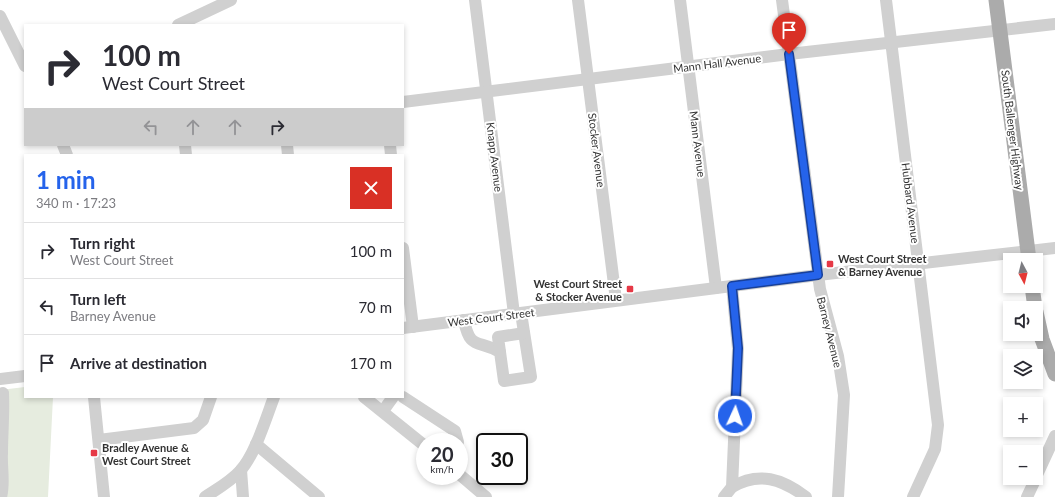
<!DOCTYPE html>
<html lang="en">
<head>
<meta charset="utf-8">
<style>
  :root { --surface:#fff; --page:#f7f7f7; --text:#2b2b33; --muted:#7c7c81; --line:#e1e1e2; --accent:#2563eb }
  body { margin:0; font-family:Lato,sans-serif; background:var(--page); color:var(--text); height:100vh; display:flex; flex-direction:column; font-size:15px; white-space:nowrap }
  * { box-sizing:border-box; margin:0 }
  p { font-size:13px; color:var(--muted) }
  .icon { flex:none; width:22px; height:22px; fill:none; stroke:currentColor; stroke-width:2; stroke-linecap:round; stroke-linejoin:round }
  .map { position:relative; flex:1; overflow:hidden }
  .details { position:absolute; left:24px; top:154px; width:380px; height:244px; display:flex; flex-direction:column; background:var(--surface); border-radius:0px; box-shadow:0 2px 6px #0003 }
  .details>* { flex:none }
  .guide { position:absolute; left:24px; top:24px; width:380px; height:122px; border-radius:0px; box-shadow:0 2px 6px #0003; background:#fff; color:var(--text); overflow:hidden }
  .needle { width:26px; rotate:173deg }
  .tools { position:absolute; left:1003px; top:253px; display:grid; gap:8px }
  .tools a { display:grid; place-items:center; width:40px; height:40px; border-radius:0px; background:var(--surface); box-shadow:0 2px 6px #0003; font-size:20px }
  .speed { position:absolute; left:416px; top:433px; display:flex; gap:8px; font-size:20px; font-weight:700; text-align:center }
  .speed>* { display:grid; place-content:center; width:52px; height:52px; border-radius:50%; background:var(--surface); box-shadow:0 2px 6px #0003; line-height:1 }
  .speed small { font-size:10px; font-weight:400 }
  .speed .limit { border:2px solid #111; border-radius:6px; background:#fff; color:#111 }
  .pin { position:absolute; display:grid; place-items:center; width:34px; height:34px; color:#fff; margin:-41px -17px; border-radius:50% 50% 50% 0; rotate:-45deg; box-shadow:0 0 4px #0007 }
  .pin .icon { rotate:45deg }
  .me { position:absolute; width:44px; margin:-22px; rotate:3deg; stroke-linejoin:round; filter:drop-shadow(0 0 3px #0008) }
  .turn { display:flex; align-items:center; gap:14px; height:84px; padding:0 12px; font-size:18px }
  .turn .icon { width:52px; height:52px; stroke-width:2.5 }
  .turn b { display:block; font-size:28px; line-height:34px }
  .lanes { display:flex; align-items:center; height:38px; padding:0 12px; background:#0003; justify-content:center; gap:20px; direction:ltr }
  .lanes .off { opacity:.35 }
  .round { display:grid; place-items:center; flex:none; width:42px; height:42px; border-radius:0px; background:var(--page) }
  .head { display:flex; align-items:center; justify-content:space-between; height:68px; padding:0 12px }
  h1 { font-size:24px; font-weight:700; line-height:30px; color:var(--accent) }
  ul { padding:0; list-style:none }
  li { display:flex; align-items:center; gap:12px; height:56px; padding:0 12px; border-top:1px solid var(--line) }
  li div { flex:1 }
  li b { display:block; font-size:15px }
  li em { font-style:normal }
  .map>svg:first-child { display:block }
  .green { fill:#e6ecdf }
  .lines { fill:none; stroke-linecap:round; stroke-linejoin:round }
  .minor { stroke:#d0d0d0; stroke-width:12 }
  .major { stroke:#ababab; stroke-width:15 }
  .route-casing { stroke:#184099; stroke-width:10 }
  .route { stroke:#2563eb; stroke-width:7 }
  .poi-dot { fill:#e63946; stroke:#fff; stroke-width:1.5 }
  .labels { text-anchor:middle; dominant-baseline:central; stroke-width:4; stroke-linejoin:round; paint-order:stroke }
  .street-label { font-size:11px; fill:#333; stroke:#fff }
  .poi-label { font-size:11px; font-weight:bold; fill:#333; stroke:#fff; text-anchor:start }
</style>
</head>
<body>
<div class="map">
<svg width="1055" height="497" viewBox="0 0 1055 497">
  <rect width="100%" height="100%" fill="#fff"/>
  <polygon class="green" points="25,387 25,397 53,397 48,497 0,497 0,390"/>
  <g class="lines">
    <g class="minor">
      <polyline points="475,0 514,314"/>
      <polyline points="578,0 616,300"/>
      <polyline points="680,0 716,288"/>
      <polyline points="782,0 820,289 838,356 844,395 838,497"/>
      <polyline points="886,0 938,425 935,449 913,497"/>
      <polyline points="0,16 25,66"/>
      <polyline points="178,25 231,0"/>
      <polyline points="403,102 789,54 1055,24"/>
      <polyline points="63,145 67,155"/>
      <polyline points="185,145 186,155"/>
      <polyline points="287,145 288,155"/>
      <polyline points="390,145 391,155"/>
      <polyline points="403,248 413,327"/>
      <path d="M464,320C470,351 478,339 500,352L504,381L531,377L521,313"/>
      <polyline points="403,328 818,275 1055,248"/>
      <polyline points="500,352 498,337 524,333"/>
      <polyline points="0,379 25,376"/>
      <path d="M0,394L3,393C4,414 2,433 2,453C1,468 5,482 1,497"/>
      <polyline points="94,397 104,497"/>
      <polyline points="364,397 425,446"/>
      <polyline points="403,397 455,431 458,442"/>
      <polyline points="383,411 393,397"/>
      <polyline points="99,440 194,428 203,420 211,397"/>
      <polyline points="256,444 319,497"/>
      <polyline points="241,470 243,497"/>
      <polyline points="459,474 486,497"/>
      <polyline points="1036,477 1055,436"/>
      <path d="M732,487C759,471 782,479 806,497"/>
      <path d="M205,497C217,489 230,482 240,471C255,455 266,418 274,397"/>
      <polyline points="724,497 732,487 738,349 732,286"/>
      <polyline points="1027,497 1036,478"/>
    </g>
    <g class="major">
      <polyline points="996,0 1029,260"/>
      <polyline points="1032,286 1035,308"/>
      <polyline points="1036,312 1042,339 1055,374"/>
    </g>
  </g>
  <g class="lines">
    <defs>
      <polyline id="route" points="735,416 738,348 732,286 818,275 789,54"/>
    </defs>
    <use href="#route" class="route-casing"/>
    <use href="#route" class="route"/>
  </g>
  <g class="poi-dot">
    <rect x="826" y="260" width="8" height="8" rx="2"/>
    <rect x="626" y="285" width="8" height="8" rx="2"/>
    <rect x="90" y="449" width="8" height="8" rx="2"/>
  </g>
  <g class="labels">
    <g class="street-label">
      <text transform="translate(717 63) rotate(-7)">Mann Hall Avenue</text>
      <text transform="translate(1013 130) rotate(83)">South Ballenger Highway</text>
      <text transform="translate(698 144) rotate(83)">Mann Avenue</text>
      <text transform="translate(597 150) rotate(83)">Stocker Avenue</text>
      <text transform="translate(495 157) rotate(83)">Knapp Avenue</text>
      <text transform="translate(911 203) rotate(83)">Hubbard Avenue</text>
      <text transform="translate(491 317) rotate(-7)">West Court Street</text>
      <text transform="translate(830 332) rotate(76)">Barney Avenue</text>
    </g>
    <g class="poi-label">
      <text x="838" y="258">West Court Street<tspan x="838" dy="13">&amp; Barney Avenue</tspan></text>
      <text x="622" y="283" text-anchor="end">West Court Street<tspan x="622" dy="13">&amp; Stocker Avenue</tspan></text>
      <text x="102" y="447">Bradley Avenue &amp;<tspan x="102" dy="13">West Court Street</tspan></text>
    </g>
  </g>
</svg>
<div class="tools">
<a><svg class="needle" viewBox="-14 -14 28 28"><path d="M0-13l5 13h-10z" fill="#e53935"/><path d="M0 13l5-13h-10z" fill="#7c7c81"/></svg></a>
<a><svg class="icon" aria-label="sound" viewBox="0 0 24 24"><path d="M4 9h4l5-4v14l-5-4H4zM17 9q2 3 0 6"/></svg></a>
<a><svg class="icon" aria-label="layers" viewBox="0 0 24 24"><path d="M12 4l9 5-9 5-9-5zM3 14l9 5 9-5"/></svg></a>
<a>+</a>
<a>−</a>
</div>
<div class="speed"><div>20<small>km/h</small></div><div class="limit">30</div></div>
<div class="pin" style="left:789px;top:54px;background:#d93025"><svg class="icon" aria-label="arrive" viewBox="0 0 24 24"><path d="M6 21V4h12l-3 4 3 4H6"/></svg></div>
<svg class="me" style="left:735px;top:416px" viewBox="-20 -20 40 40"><circle r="17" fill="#2563eb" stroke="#fff" stroke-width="3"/><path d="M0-11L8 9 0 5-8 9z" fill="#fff"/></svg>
<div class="guide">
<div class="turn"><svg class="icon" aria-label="right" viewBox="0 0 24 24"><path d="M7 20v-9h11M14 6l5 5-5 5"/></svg><div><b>100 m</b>West Court Street</div></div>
<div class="lanes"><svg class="icon off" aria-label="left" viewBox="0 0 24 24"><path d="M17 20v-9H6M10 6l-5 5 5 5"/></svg><svg class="icon off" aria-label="ahead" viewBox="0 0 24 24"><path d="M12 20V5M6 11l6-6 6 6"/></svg><svg class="icon off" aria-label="ahead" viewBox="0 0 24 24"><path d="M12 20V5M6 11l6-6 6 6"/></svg><svg class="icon" aria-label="right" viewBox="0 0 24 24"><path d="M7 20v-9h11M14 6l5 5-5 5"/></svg></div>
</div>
<section class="details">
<div class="head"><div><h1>1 min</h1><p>340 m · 17:23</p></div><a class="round" style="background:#d93025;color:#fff"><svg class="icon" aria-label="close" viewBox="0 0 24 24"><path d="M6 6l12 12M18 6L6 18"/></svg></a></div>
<ul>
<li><svg class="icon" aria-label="right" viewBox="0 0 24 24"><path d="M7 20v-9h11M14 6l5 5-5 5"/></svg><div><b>Turn right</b><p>West Court Street</p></div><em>100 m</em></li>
<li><svg class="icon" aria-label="left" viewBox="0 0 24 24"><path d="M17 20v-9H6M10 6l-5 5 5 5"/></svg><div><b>Turn left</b><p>Barney Avenue</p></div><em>70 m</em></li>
<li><svg class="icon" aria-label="arrive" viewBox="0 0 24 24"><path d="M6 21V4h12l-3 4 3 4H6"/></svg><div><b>Arrive at destination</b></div><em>170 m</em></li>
</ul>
</section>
</div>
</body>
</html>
